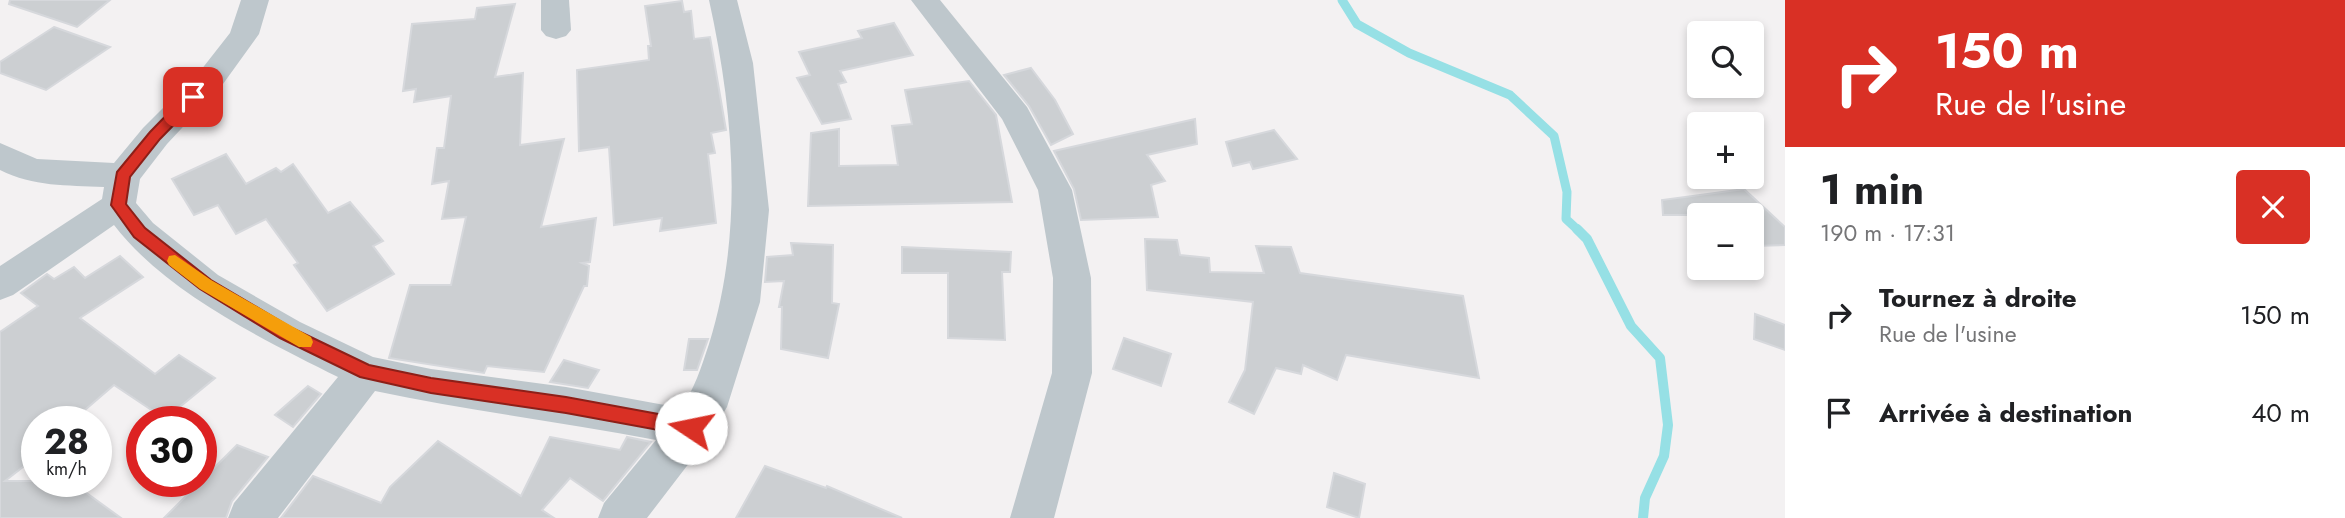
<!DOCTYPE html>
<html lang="fr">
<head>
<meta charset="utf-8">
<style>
  :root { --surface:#fff; --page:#f6f6f6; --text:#202124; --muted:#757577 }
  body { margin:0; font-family:Jost,sans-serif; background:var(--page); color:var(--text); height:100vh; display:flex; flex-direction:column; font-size:26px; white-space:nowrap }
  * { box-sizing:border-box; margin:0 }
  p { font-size:23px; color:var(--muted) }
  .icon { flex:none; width:38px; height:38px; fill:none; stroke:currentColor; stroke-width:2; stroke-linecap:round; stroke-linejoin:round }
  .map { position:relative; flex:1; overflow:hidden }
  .details { display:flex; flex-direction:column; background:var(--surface); width:560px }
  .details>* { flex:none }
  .guide { background:#d93025; color:#fff; overflow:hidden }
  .buttons { position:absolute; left:1687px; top:21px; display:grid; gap:14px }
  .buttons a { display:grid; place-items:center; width:77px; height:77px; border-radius:7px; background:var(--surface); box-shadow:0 4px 10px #0003; font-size:35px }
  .speed { position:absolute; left:21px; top:406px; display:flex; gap:14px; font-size:35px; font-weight:700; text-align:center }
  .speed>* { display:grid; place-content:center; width:91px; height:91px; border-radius:50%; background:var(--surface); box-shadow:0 4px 10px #0003; line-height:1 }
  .speed small { font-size:18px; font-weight:400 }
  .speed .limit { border:10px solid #d22; background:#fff; color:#111 }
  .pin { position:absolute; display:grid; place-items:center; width:60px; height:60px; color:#fff; margin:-30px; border-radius:14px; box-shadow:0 4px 10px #0006 }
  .me { position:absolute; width:77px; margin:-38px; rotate:281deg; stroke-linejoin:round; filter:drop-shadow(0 0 5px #0008) }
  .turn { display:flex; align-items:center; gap:24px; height:147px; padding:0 35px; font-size:32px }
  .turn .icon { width:91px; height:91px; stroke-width:2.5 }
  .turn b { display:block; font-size:49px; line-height:60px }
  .round { display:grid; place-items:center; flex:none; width:74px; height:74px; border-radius:7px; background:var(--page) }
  .head { display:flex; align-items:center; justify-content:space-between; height:119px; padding:0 35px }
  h1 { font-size:42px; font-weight:700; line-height:52px }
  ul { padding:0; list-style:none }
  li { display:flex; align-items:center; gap:21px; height:98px; padding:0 35px }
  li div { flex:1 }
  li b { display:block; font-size:26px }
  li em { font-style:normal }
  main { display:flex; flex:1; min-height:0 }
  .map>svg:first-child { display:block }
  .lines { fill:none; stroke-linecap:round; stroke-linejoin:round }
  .stream-far1 { stroke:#96e0e5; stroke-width:9 }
  .stream { stroke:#96e0e5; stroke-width:10 }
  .building { fill:#cccfd2; stroke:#d6d8dc; stroke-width:2 }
  .street { fill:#bec7cc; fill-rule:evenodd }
  .route { fill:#d93025; stroke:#8d1f18; stroke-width:2 }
  .slow { fill:#f59e0b }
</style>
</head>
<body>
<main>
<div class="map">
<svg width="1785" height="518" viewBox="0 0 1785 518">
  <rect width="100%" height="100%" fill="#f3f1f2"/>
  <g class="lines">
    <polyline class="stream-far1" points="1342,0 1357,24 1409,53 1510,95 1554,136 1567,192 1566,219 1579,231"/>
    <polyline class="stream" points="1577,229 1587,239 1631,326 1660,358 1668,425 1664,456 1645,498 1643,518"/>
  </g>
  <g class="building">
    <polygon points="10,0 110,0 77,27 9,4"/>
    <polygon points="682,1 684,12 691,11 694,39 710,37 726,130 711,133 715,153 708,154 716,223 660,231 662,218 614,225 609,147 579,151 577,70 649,60 648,46 651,46 645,6"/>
    <polygon points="515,4 495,77 523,73 520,145 564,139 541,227 596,218 590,262 582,263 589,266 587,286 584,286 544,372 487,366 484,373 389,358 410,285 451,285 466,217 442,219 449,181 432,184 437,148 444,148 451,96 414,102 416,89 403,91 412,24 475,19 477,8"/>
    <polygon points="894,23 913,55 840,71 846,82 838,84 851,119 822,124 797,78 810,75 799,52 862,38 858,31"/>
    <polygon points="54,27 110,47 46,90 0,73 0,62"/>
    <polygon points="1031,68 1055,100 1073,134 1051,145 1029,106 1004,75"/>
    <polygon points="969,81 996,115 1012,202 808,206 811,133 839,129 839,166 898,165 892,126 912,124 905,90"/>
    <polygon points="1195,119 1197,144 1147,155 1165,181 1151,185 1158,217 1081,220 1074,189 1054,151"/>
    <polygon points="1274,130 1297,159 1253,169 1250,162 1233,166 1226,142"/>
    <polygon points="226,154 246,184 276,168 281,172 293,164 328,213 350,202 383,241 373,246 394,274 327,311 294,265 298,263 266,219 236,234 218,205 194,215 172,179"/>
    <polygon points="1744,189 1785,227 1785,245 1752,246 1752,215 1663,215 1662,200"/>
    <polygon points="1145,239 1177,240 1180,255 1209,258 1210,272 1264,273 1256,246 1291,247 1300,273 1463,296 1479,378 1346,355 1337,380 1303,365 1301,374 1276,368 1254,414 1229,402 1245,370 1253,302 1147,290"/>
    <polygon points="791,243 833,245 832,303 839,304 828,358 781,349 782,307 779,307 784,281 765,282 767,257 793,255"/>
    <polygon points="902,247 1011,252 1010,272 1002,272 1005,340 948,338 948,273 902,273"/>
    <polygon points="120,256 143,277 80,318 155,374 179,355 215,378 165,419 114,385 71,422 37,422 37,456 5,481 70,481 121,518 0,518 0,332 38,306 21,293 47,274 54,279 74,267 85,278"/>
    <polygon points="1755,314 1785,325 1785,350 1754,339"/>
    <polygon points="1124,338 1171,354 1161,386 1113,369"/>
    <polygon points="689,339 708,339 697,370 684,370"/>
    <polygon points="564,360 599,370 588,388 550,382"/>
    <polygon points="308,386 321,394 293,427 275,415"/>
    <polygon points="550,437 620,450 627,437 651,442 603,501 570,478 542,510 554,518 281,518 313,476 381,503 390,487 438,441 521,496"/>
    <polygon points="237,445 268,457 232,501 226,518 164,518"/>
    <polygon points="765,466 826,488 827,486 902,518 736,518"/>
    <polygon points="1334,473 1365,484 1359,518 1327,507"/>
  </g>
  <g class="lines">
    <g class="street">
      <path d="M241,0H269L259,34L223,84L167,144L140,179L136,203L153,223L218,275L300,322L373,357L431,369L566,387L681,408C695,388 701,368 709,344C744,232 734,113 709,0H737L753,63L769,210L760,302L727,407L706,441L647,518H598L604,503L656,440C563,422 468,411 375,391L278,518H228L234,503L338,377C264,340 165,292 114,225L13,295L0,300V266L102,199L104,187C66,185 34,187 0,170V143L37,159L114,163L143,128L201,70L230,33Z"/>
      <polygon points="541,0 569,0 571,30 566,36 556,39 546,36 541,30"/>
      <polygon points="911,0 940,0 1027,107 1072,190 1091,278 1092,373 1054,518 1010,518 1052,373 1053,278 1038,190 1002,119"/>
    </g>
  </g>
  <polygon class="route" points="193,92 200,97 198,100 160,139 130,177 126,204 145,228 211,280 292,328 369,365 431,378 566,397 691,420 698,422 700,428 698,434 691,436 566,413 431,393 360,377 280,338 200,289 134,237 111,205 117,172 150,132 188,93"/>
  <polygon class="slow" points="175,255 211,280 311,337 313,342 311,347 299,347 200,289 169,265 167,261 169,256"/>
</svg>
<div class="buttons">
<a><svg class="icon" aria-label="search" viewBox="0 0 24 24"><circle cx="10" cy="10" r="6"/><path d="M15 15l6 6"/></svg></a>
<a>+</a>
<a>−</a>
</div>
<div class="speed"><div>28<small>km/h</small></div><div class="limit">30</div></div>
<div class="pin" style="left:193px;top:97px;background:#d93025"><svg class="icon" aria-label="arrive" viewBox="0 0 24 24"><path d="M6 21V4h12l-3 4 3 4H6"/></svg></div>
<svg class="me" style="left:691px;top:428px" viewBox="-20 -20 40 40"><circle r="19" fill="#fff"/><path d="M0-13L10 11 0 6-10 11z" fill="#d93025"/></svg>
</div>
<section class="details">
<div class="guide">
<div class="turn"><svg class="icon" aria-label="right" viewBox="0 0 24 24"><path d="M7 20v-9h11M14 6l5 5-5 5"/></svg><div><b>150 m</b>Rue de l'usine</div></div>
</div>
<div class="head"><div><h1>1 min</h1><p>190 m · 17:31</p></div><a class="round" style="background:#d93025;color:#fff"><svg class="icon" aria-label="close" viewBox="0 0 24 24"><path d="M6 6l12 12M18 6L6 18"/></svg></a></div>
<ul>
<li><svg class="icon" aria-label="right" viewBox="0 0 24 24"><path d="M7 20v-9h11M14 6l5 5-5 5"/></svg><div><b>Tournez à droite</b><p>Rue de l'usine</p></div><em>150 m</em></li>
<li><svg class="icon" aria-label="arrive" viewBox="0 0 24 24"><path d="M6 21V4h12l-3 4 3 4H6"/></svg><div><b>Arrivée à destination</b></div><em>40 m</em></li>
</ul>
</section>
</main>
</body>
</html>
